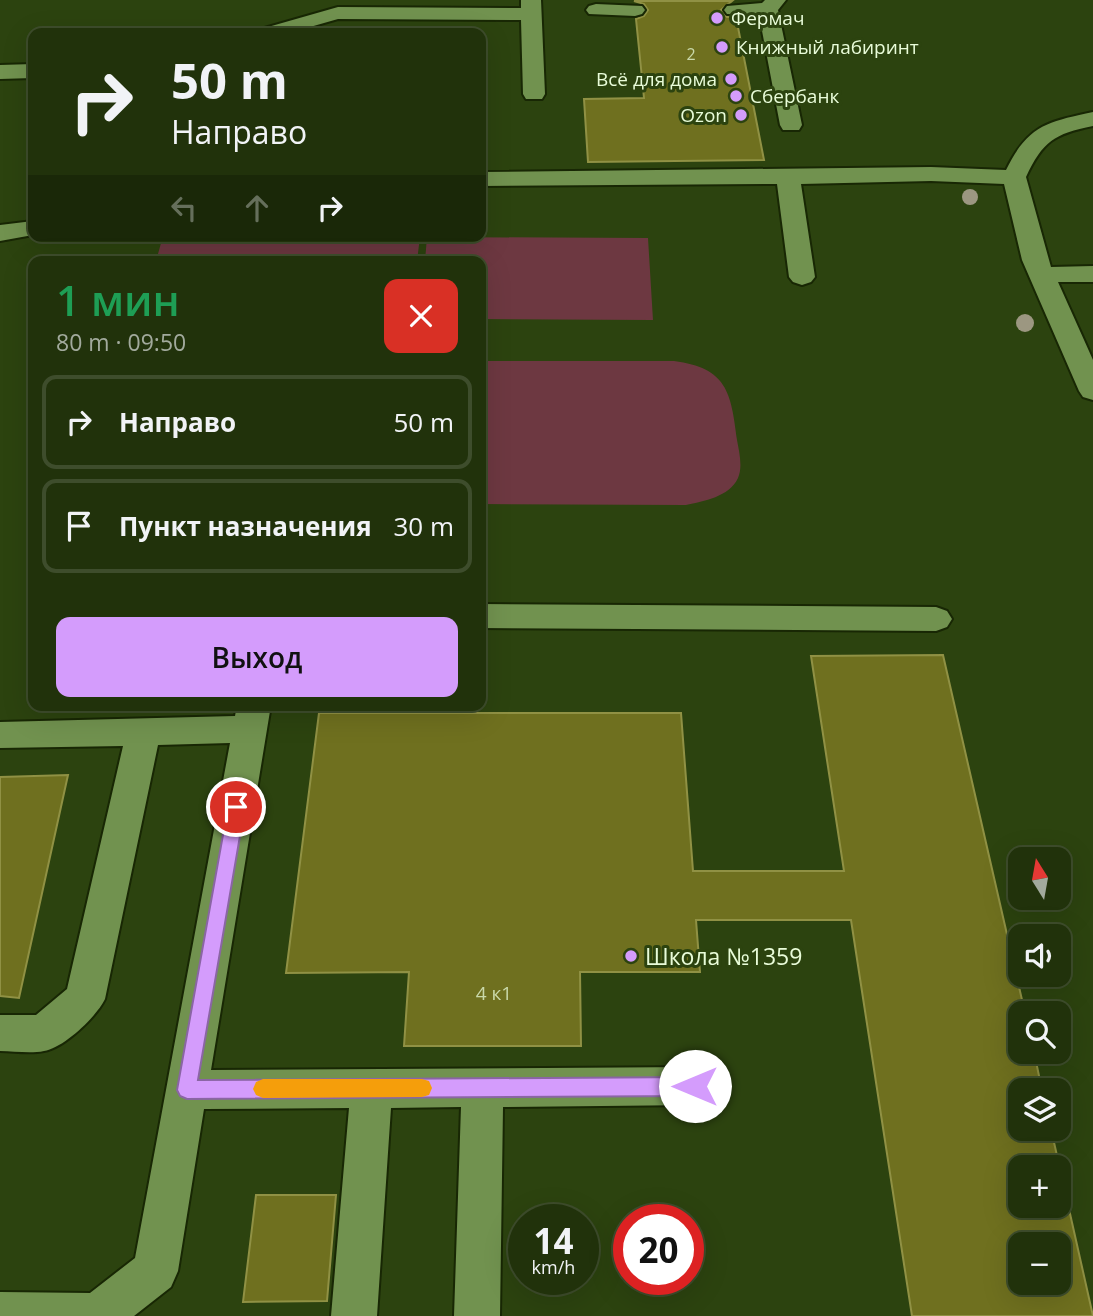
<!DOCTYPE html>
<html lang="ru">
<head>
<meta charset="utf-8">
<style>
  :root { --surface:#21320b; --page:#2d3e19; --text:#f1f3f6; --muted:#a2aa9d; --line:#3e4d2c; --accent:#d49cfc }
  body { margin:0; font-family:"Open Sans",sans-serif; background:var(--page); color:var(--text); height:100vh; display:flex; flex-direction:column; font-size:26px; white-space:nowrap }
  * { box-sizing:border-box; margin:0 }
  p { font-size:23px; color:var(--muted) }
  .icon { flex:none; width:38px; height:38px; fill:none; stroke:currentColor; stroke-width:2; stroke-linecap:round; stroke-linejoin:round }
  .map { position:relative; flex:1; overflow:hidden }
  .drawer { position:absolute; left:28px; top:256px; width:458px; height:455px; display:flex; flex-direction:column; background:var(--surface); border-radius:14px; box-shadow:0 7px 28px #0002,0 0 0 2px var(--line) }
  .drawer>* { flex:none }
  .top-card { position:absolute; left:28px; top:28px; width:458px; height:214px; border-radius:14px; box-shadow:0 7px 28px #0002,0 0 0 2px var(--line); background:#21320b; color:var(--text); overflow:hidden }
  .needle { width:46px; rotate:349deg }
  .tools { position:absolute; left:1008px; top:847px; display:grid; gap:14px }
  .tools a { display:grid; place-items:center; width:63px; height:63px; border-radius:14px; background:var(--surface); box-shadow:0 7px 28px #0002,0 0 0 2px var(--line); font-size:35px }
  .speed { position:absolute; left:508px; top:1204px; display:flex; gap:14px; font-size:35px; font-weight:700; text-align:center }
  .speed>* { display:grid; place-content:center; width:91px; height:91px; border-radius:50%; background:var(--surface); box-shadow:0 7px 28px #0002,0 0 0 2px var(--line); line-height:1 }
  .speed small { font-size:18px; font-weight:400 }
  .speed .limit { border:10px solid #d22; background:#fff; color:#111 }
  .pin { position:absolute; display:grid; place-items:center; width:60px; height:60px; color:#fff; margin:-30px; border:4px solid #fff; border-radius:50%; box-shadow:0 2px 7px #0007 }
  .me { position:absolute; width:77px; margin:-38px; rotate:270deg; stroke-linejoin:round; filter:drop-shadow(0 0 5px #0008) }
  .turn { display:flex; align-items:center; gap:24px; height:147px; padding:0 28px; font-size:32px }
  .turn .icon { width:91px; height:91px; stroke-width:2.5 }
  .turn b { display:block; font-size:49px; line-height:60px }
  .lanes { display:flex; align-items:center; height:66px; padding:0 28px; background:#0003; justify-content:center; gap:35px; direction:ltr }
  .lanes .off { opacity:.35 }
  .round { display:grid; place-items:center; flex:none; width:74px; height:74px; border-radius:14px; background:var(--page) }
  .head { display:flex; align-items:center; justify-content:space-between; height:119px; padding:0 28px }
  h1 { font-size:42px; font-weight:600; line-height:52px; color:#1e9e55 }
  .action { display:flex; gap:14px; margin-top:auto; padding:14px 28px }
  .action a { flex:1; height:80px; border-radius:14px; background:var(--accent); color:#111; font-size:28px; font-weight:600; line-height:80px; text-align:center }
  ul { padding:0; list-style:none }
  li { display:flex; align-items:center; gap:21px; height:94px; margin:0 14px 10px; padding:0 14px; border:4px solid var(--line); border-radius:14px }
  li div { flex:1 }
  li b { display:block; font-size:26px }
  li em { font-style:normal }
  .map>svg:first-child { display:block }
  .green { fill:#6d3841 }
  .building { fill:#6f701f; stroke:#909144; stroke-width:2; fill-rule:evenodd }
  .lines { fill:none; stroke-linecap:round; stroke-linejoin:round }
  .lane-casing { stroke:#182704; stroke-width:4 }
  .lane { fill:#71924f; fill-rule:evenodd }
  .tree { fill:#9c9781 }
  .route { fill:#d49cfc; stroke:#8a65a4; stroke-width:2 }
  .slow { fill:#f59e0b }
  .poi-dot { fill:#d49cfc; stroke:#2c430f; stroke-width:2.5 }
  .labels { text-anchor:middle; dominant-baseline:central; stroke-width:6; stroke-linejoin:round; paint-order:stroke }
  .far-number-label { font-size:16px; fill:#cad9aa }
  .far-poi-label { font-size:19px; fill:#e9fcd9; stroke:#2c430f; text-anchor:start }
  .number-label { font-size:19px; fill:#cad9aa }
  .poi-label { font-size:23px; fill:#e9fcd9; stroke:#2c430f; text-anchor:start }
</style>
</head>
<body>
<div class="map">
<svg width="1093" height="1316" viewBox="0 0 1093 1316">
  <rect width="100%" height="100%" fill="#2c430f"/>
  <g class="green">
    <polygon points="163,236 420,237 417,261 156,261"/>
    <polygon points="427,237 648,238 653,320 481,319 481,261 425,261"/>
    <path d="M481,361H674C727,368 731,392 737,440C739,451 743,467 738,478C729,497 704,501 686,505L481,504Z"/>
  </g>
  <g class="building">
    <polygon points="634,1 732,1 721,10 727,17 736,17 764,160 588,162 584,99 644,98 636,19 644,16 648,10 644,4"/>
    <path d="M943,655L1025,1013H1020V1052H1034L1042,1090H1020V1129H1051L1093,1316H912L851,920H696L700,972H580L581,1046H404L409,972L286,973L319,713H681L693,871H844L811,656ZM1020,1167H1059V1206H1020ZM1020,1244H1059V1283H1020Z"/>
    <polygon points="68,775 19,998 0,996 0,777"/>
    <polygon points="256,1195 336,1195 327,1301 243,1302"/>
  </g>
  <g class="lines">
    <defs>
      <g id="lane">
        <polygon points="521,0 541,0 545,94 542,99 526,99 523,94 521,20 338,19 289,33 257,33 261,29 338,7 521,8"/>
        <polygon points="765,0 786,0 778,10 802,125 799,130 783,130 780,125 759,15 727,14 724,10 727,6 762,3"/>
        <polygon points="596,4 642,6 645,10 642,14 635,16 589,14 586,10 589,6"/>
        <polygon points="33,64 33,78 0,79 0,65"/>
        <path d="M1093,112V126C1054,134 1043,141 1026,177L1051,267L1093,266V282H1058L1093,360V400L1083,397L1079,391L1022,260L1004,184L931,181L801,184L815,277L811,282L802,285L793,282L789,277L777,184L481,186V172L931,167L1006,170C1028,125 1047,122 1093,112Z"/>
        <polygon points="33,221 33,235 0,241 0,225"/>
        <polygon points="481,604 936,607 947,611 952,619 947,627 936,631 481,628"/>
        <path d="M237,705H271L211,1070L696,1067L711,1072L717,1086L711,1100L696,1105L503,1107L500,1316H454L461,1107L391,1108L377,1316H331L349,1108L204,1109L178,1271L171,1287L134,1316H0V1292L90,1293L135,1258L230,743L158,745L105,999C97,1016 64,1048 44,1051C30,1054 14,1051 0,1051V1015H36L67,989L123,746L0,748V722L235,716Z"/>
      </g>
    </defs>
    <use href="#lane" class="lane-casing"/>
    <use href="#lane" class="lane"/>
  </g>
  <g class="tree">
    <circle cx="970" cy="197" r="8"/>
    <circle cx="1025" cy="323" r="9"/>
  </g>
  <polygon class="route" points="236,800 243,802 245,807 198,1080 695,1077 702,1080 705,1086 702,1093 695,1096 187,1099 180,1096 177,1090 228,807 230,802"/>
  <polygon class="slow" points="263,1079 422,1079 429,1081 432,1088 429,1095 422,1097 263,1098 256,1095 253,1089 256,1082"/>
  <g class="poi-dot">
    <circle cx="717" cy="18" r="7"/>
    <circle cx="722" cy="47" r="7"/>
    <circle cx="731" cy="79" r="7"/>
    <circle cx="736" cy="96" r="7"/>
    <circle cx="741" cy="115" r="7"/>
    <circle cx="631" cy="956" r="7"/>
  </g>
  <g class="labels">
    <g class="far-number-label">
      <text x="691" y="54">2</text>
    </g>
    <g class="far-poi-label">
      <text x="731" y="18">Фермач</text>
      <text x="736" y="47">Книжный лабиринт</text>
      <text x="717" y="79" text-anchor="end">Всё для дома</text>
      <text x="750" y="96">Сбербанк</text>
      <text x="727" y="115" text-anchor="end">Ozon</text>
    </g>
    <g class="number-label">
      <text x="494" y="993">4 к1</text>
    </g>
    <g class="poi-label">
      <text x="645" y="956">Школа №1359</text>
    </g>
  </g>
</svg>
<div class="tools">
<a><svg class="needle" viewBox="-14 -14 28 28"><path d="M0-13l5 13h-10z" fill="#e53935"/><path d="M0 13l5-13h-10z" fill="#a2aa9d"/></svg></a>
<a><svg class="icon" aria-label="sound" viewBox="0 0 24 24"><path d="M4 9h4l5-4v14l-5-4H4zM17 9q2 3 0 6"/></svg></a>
<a><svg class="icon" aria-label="search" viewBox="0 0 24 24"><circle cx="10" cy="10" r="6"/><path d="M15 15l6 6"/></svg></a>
<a><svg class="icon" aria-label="layers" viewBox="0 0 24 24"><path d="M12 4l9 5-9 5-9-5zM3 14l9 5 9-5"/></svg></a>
<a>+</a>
<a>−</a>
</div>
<div class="speed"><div>14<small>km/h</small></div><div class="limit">20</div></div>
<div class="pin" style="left:236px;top:807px;background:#d93025"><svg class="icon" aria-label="arrive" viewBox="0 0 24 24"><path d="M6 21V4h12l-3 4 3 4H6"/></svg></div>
<svg class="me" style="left:695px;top:1086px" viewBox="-20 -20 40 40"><circle r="19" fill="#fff"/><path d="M0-13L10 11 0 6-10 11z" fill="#d49cfc"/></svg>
<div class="top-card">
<div class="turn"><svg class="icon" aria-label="right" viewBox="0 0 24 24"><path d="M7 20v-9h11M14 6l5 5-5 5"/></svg><div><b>50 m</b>Направо</div></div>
<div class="lanes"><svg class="icon off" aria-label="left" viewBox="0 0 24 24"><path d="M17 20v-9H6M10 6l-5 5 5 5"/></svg><svg class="icon off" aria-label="ahead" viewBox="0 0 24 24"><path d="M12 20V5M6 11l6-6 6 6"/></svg><svg class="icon" aria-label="right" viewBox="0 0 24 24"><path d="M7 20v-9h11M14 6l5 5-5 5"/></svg></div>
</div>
<section class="drawer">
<div class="head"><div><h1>1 мин</h1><p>80 m · 09:50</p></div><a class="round" style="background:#d93025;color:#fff"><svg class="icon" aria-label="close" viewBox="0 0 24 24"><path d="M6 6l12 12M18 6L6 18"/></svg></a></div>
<ul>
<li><svg class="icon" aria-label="right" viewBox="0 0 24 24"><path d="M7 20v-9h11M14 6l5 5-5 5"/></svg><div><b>Направо</b></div><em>50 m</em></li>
<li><svg class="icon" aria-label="arrive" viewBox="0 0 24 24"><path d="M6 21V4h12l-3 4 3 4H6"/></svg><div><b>Пункт назначения</b></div><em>30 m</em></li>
</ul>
<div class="action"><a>Выход</a></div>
</section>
</div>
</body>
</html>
